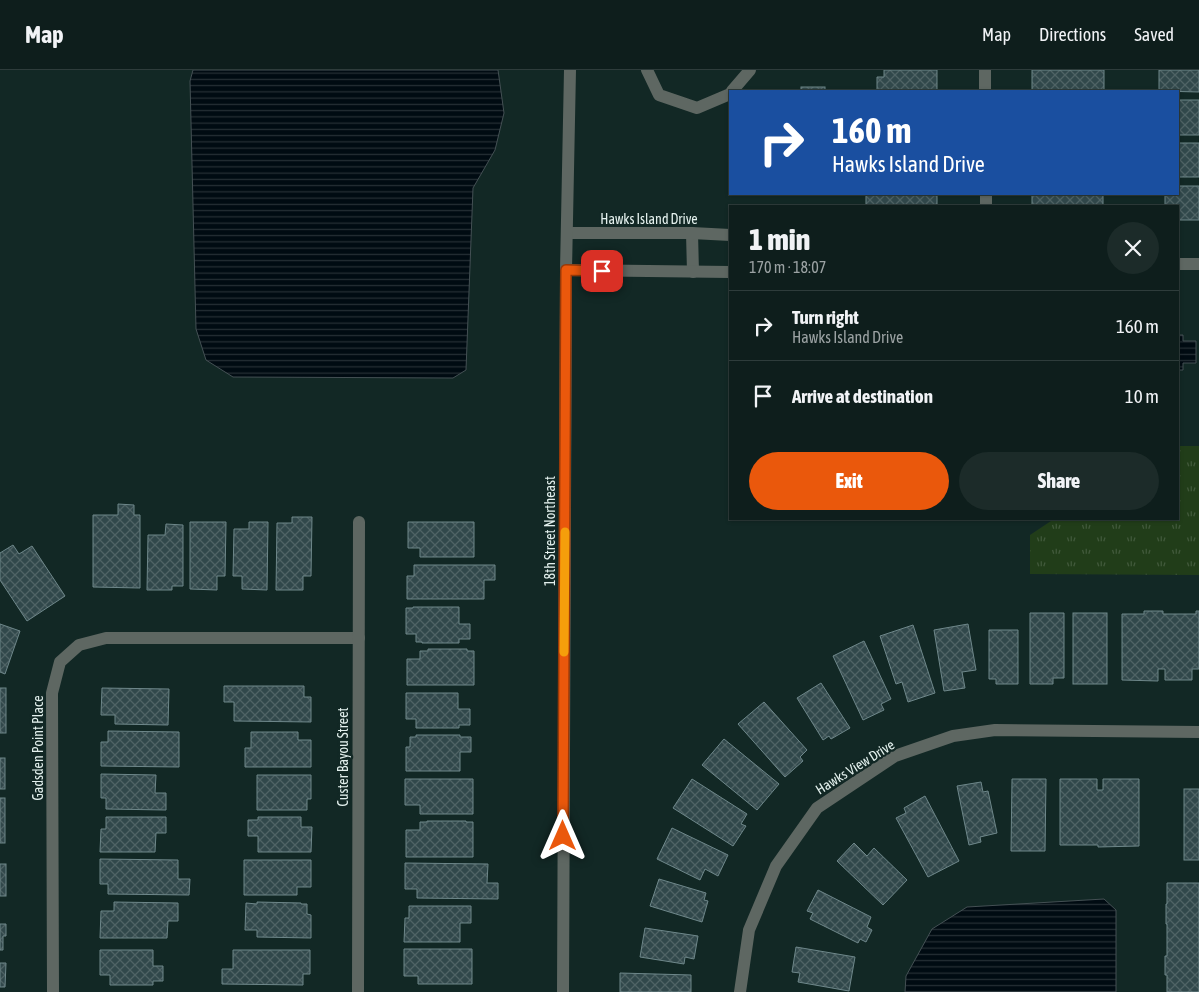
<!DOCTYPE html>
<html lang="en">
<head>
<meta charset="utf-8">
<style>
  :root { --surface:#0e1e1c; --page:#1c2b29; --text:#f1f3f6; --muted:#9ba2a3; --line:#2e3c3b; --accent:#ea580c }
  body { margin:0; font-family:"Asap Condensed",sans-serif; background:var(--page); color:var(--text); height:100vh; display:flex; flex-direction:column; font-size:19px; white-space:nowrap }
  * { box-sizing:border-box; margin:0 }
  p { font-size:16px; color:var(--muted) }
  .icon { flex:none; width:28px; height:28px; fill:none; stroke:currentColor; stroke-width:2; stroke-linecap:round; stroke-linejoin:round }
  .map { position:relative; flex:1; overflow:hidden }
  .sheet { position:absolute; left:729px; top:135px; width:450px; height:315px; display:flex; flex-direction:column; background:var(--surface); border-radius:0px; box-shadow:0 1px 4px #0004,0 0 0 1px var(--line) }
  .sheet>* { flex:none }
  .banner { position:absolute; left:729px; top:20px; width:450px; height:105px; border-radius:0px; box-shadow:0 1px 4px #0004,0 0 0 1px var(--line); background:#1a4fa0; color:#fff; overflow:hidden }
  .pin { position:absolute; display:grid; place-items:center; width:42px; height:42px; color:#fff; margin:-21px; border-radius:10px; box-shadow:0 2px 8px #0006 }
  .me { position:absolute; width:55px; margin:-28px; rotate:0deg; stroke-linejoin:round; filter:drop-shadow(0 0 4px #0008) }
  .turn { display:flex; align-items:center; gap:18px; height:105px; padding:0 20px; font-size:22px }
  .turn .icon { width:65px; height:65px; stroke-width:2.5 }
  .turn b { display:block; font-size:35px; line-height:42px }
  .round { display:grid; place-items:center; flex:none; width:52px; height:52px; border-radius:26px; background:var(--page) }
  .overview { display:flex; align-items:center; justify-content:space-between; height:85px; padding:0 20px }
  h1 { font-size:30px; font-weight:800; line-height:38px }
  .primary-button { display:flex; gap:10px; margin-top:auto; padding:10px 20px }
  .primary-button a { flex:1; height:58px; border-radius:30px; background:var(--accent); color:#fff; font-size:20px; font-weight:800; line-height:58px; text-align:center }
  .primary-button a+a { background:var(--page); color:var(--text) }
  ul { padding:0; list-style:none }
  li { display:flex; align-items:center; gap:15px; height:70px; padding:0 20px; border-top:1px solid var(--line) }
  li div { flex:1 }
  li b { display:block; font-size:19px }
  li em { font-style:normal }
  header { display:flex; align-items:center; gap:30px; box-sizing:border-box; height:70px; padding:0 25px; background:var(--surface); border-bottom:1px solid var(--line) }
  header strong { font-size:24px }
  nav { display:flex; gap:28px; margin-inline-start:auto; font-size:18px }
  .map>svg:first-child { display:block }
  .park { fill:url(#park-tufts) }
  .water { fill:url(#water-rules); stroke:#445054 }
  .building { fill:url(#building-cross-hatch); stroke:#6e878a }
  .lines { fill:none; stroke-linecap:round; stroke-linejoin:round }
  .service { stroke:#5e6762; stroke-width:12 }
  .minor { stroke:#5e6762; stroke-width:12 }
  .tertiary { stroke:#5e6762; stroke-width:12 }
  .route-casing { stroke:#983908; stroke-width:12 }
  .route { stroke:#ea580c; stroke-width:9 }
  .slow { stroke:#f59e0b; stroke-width:9 }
  .labels { text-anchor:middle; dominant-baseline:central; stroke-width:4.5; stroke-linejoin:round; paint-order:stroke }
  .street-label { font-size:14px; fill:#e3f0ed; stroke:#122825 }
</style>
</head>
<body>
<header>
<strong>Map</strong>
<nav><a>Map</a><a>Directions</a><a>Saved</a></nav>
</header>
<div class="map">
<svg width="1199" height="922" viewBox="0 0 1199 922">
  <defs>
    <pattern id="park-tufts" width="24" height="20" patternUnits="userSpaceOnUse" patternTransform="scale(1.25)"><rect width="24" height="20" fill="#213d19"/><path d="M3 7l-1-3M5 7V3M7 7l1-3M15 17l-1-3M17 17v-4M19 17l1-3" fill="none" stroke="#41593b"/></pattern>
    <pattern id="water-rules" width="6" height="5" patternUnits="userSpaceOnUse" patternTransform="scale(1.25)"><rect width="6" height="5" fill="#000b12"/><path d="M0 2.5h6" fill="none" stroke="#252f35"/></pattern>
    <pattern id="building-cross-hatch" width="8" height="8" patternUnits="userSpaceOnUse" patternTransform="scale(1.25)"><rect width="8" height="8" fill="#31484b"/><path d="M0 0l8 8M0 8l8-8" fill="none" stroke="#4f6365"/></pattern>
  </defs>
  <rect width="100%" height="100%" fill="#122825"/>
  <polygon class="park" points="1178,376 1199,376 1199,505 1030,504 1030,465 1054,449 1178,449"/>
  <g class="water">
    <polygon points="193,0 498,0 504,43 495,80 473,118 466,300 453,308 233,307 206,290 196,259 190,11"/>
    <polygon points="1178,265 1183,265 1183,271 1196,271 1196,293 1183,293 1183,300 1178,300"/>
    <polygon points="1104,829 1116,840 1116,922 905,922 906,906 932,859 967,837"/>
  </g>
  <g class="building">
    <polygon points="884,0 937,0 937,20 877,20 877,7 884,7"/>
    <rect x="1032" y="0" width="72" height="21"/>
    <polygon points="1159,0 1199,0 1199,22 1159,21"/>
    <rect x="801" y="17" width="24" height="4"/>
    <rect x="1178" y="30" width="21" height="35"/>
    <rect x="1178" y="73" width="21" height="34"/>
    <polygon points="1178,116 1199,116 1199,150 1178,150 1178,136 1165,136 1165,124 1178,124"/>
    <rect x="866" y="124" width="71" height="12"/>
    <rect x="1032" y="124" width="71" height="12"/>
    <polygon points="118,434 134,435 134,445 140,445 140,518 93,517 93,445 118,445"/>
    <polygon points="292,447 312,447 311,506 303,506 303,520 276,520 277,453 292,453"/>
    <polygon points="190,452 226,452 225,506 217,506 217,520 190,519"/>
    <polygon points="249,452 268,452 267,520 242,519 242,506 233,506 234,459 249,459"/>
    <polygon points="408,452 474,452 474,487 420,487 420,478 408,478"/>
    <polygon points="166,454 183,455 183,516 172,516 172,520 147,520 148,465 165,465"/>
    <polygon points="13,475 19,484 32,476 65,526 27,551 0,510 0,483"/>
    <polygon points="414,495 495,495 495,510 484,510 484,529 407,529 407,506 414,506"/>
    <polygon points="413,537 459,537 459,554 470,554 470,569 459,569 459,573 422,573 422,572 416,572 416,564 406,564 406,538 413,538"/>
    <polygon points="1144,541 1163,541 1163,544 1196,544 1196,541 1199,541 1199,599 1192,599 1192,610 1165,610 1165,599 1158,599 1158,611 1122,610 1122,544 1144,544"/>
    <polygon points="1030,543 1064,543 1064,608 1053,608 1053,614 1030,614"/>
    <rect x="1073" y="543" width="34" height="71"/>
    <polygon points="0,554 20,561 5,604 0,602"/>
    <polygon points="968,554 976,600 962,602 965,618 944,621 934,560"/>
    <polygon points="913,555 935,623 908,632 902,612 896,614 880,566"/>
    <polygon points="989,560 1018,560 1018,614 996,614 996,609 989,609"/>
    <polygon points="864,571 891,629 881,634 884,640 863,650 833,586"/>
    <polygon points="428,579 467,579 467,581 474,581 474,615 407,615 407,589 420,589 420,581 428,581"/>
    <polygon points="821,613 850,658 831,669 829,666 823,670 797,628"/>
    <polygon points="224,616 304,616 304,627 311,627 311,652 234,651 234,632 224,632"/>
    <rect x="0" y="618" width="6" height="45"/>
    <polygon points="102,618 169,619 168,655 115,654 115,645 101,645"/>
    <polygon points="406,623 458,623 458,639 470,639 470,655 459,655 459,658 416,658 416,649 406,649"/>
    <polygon points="764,632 807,680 800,687 803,691 785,707 738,654"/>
    <polygon points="108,661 179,662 179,697 101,696 101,672 108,672"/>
    <polygon points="251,662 298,662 298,670 311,670 311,697 245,697 245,678 251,678"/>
    <polygon points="416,665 460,665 460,667 471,667 471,682 460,682 460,701 406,701 406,677 410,677 410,667 416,667"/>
    <polygon points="724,669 779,714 757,740 702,695"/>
    <rect x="0" y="688" width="5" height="31"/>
    <polygon points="101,704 156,705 155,723 166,723 166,740 106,739 106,728 101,728"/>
    <polygon points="257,705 311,705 311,729 307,729 307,740 257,740"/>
    <polygon points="405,709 473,709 473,744 420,744 420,735 405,735"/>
    <polygon points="692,709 747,744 741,754 746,756 733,776 673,738"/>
    <polygon points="1012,709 1046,709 1045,781 1011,781"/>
    <polygon points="1060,709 1097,709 1097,720 1103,720 1103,709 1139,709 1139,776 1098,777 1098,775 1060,775"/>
    <polygon points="981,712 983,722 988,721 997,763 980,767 981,772 969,775 957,716"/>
    <rect x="1184" y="719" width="15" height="71"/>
    <polygon points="925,726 959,791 928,807 896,748 906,743 904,738"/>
    <rect x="0" y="728" width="5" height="45"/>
    <polygon points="106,747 166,747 166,763 156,763 155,782 100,782 101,759 106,759"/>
    <polygon points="258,747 301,747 301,757 312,757 311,782 258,782 258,766 248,766 248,750 258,750"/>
    <polygon points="427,751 466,751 466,752 473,752 473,787 406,787 406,760 420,760 420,752 427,752"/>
    <polygon points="672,758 728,785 718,806 705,799 700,810 657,789"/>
    <polygon points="854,773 867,786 874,778 907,810 883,835 837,791"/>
    <polygon points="100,789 178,790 178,809 190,809 189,825 108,824 108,814 100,814"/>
    <polygon points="244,790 311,790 311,817 297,817 297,825 244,825"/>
    <polygon points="405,793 488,794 487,813 498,813 498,829 417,828 417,819 405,819"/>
    <rect x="0" y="794" width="6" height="32"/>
    <polygon points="659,809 706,823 704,830 708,831 702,852 650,836"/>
    <polygon points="1167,813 1199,813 1199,922 1167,922 1167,905 1165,905 1165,886 1167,886 1167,854 1166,854 1166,834 1167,834"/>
    <polygon points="818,820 871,847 867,857 872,860 866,872 860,869 858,873 810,849 813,843 807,841"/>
    <polygon points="114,832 178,833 178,851 168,851 167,868 100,868 101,841 114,841"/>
    <polygon points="257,832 301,833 301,834 307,834 307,844 311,845 311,868 257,867 257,860 245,860 246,833 257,834"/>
    <polygon points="409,836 471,836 471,853 460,853 460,872 404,872 405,848 409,848"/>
    <polygon points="0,854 6,854 6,866 3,866 3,880 0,880"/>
    <polygon points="645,858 698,866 694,889 685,887 684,894 640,887"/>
    <polygon points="796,877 855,887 849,921 798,912 800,903 792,902"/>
    <polygon points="404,879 472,879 472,914 418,914 418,906 404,906"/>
    <polygon points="100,880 153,880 153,896 163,896 163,911 153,911 153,915 110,915 110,905 100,905"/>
    <polygon points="233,880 310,880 310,904 303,904 303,915 222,914 222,899 233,899"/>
    <polygon points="0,893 6,893 5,917 0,917"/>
    <polygon points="620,903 691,905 691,922 620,922"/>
  </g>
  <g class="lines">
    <polyline class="service" points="692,163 693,202"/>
    <g class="minor">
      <polyline points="647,0 659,25 697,38 730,24"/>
      <polyline points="985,0 985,21"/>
      <polyline points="732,21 750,0"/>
      <polyline points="986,124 986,136"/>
      <polyline points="567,163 692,163 730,165"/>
      <polyline points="1178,194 1199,194"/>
      <polyline points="566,200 730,202"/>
      <polyline points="53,922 52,623 60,592 79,575 106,568 359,568"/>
      <polyline points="358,922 359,452"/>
      <polyline points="740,922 749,860 776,796 817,738 895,686 953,666 995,660 1199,662"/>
    </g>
    <polyline class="tertiary" points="563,922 566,200 570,0"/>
  </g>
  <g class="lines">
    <defs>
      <polyline id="route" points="563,766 566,200 602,201"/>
    </defs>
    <use href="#route" class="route-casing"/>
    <use href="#route" class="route"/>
    <polyline class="slow" points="564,582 565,462"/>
  </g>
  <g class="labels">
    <g class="street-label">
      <text x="649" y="149">Hawks Island Drive</text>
      <text transform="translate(550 461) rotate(-90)">18th Street Northeast</text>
      <text transform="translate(38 678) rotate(-90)">Gadsden Point Place</text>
      <text transform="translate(343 687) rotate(-90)">Custer Bayou Street</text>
      <text transform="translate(855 697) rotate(-32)">Hawks View Drive</text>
    </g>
  </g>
</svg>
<div class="pin" style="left:602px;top:201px;background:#d93025"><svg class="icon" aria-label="arrive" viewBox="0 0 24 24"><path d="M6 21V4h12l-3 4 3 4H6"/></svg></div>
<svg class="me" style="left:563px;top:766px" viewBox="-20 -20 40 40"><path d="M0-17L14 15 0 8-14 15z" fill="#ea580c" stroke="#fff" stroke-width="4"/></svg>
<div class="banner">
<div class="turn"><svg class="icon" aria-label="right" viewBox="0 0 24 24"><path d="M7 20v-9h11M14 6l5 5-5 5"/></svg><div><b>160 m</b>Hawks Island Drive</div></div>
</div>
<section class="sheet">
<div class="overview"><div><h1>1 min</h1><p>170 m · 18:07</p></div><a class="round"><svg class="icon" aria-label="close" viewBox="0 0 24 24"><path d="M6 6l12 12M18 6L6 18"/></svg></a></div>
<ul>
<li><svg class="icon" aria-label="right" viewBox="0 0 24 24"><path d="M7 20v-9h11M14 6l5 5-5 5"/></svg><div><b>Turn right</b><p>Hawks Island Drive</p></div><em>160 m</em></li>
<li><svg class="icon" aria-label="arrive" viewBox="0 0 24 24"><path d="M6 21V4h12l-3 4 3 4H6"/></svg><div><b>Arrive at destination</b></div><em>10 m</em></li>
</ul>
<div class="primary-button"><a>Exit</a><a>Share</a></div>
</section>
</div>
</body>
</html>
